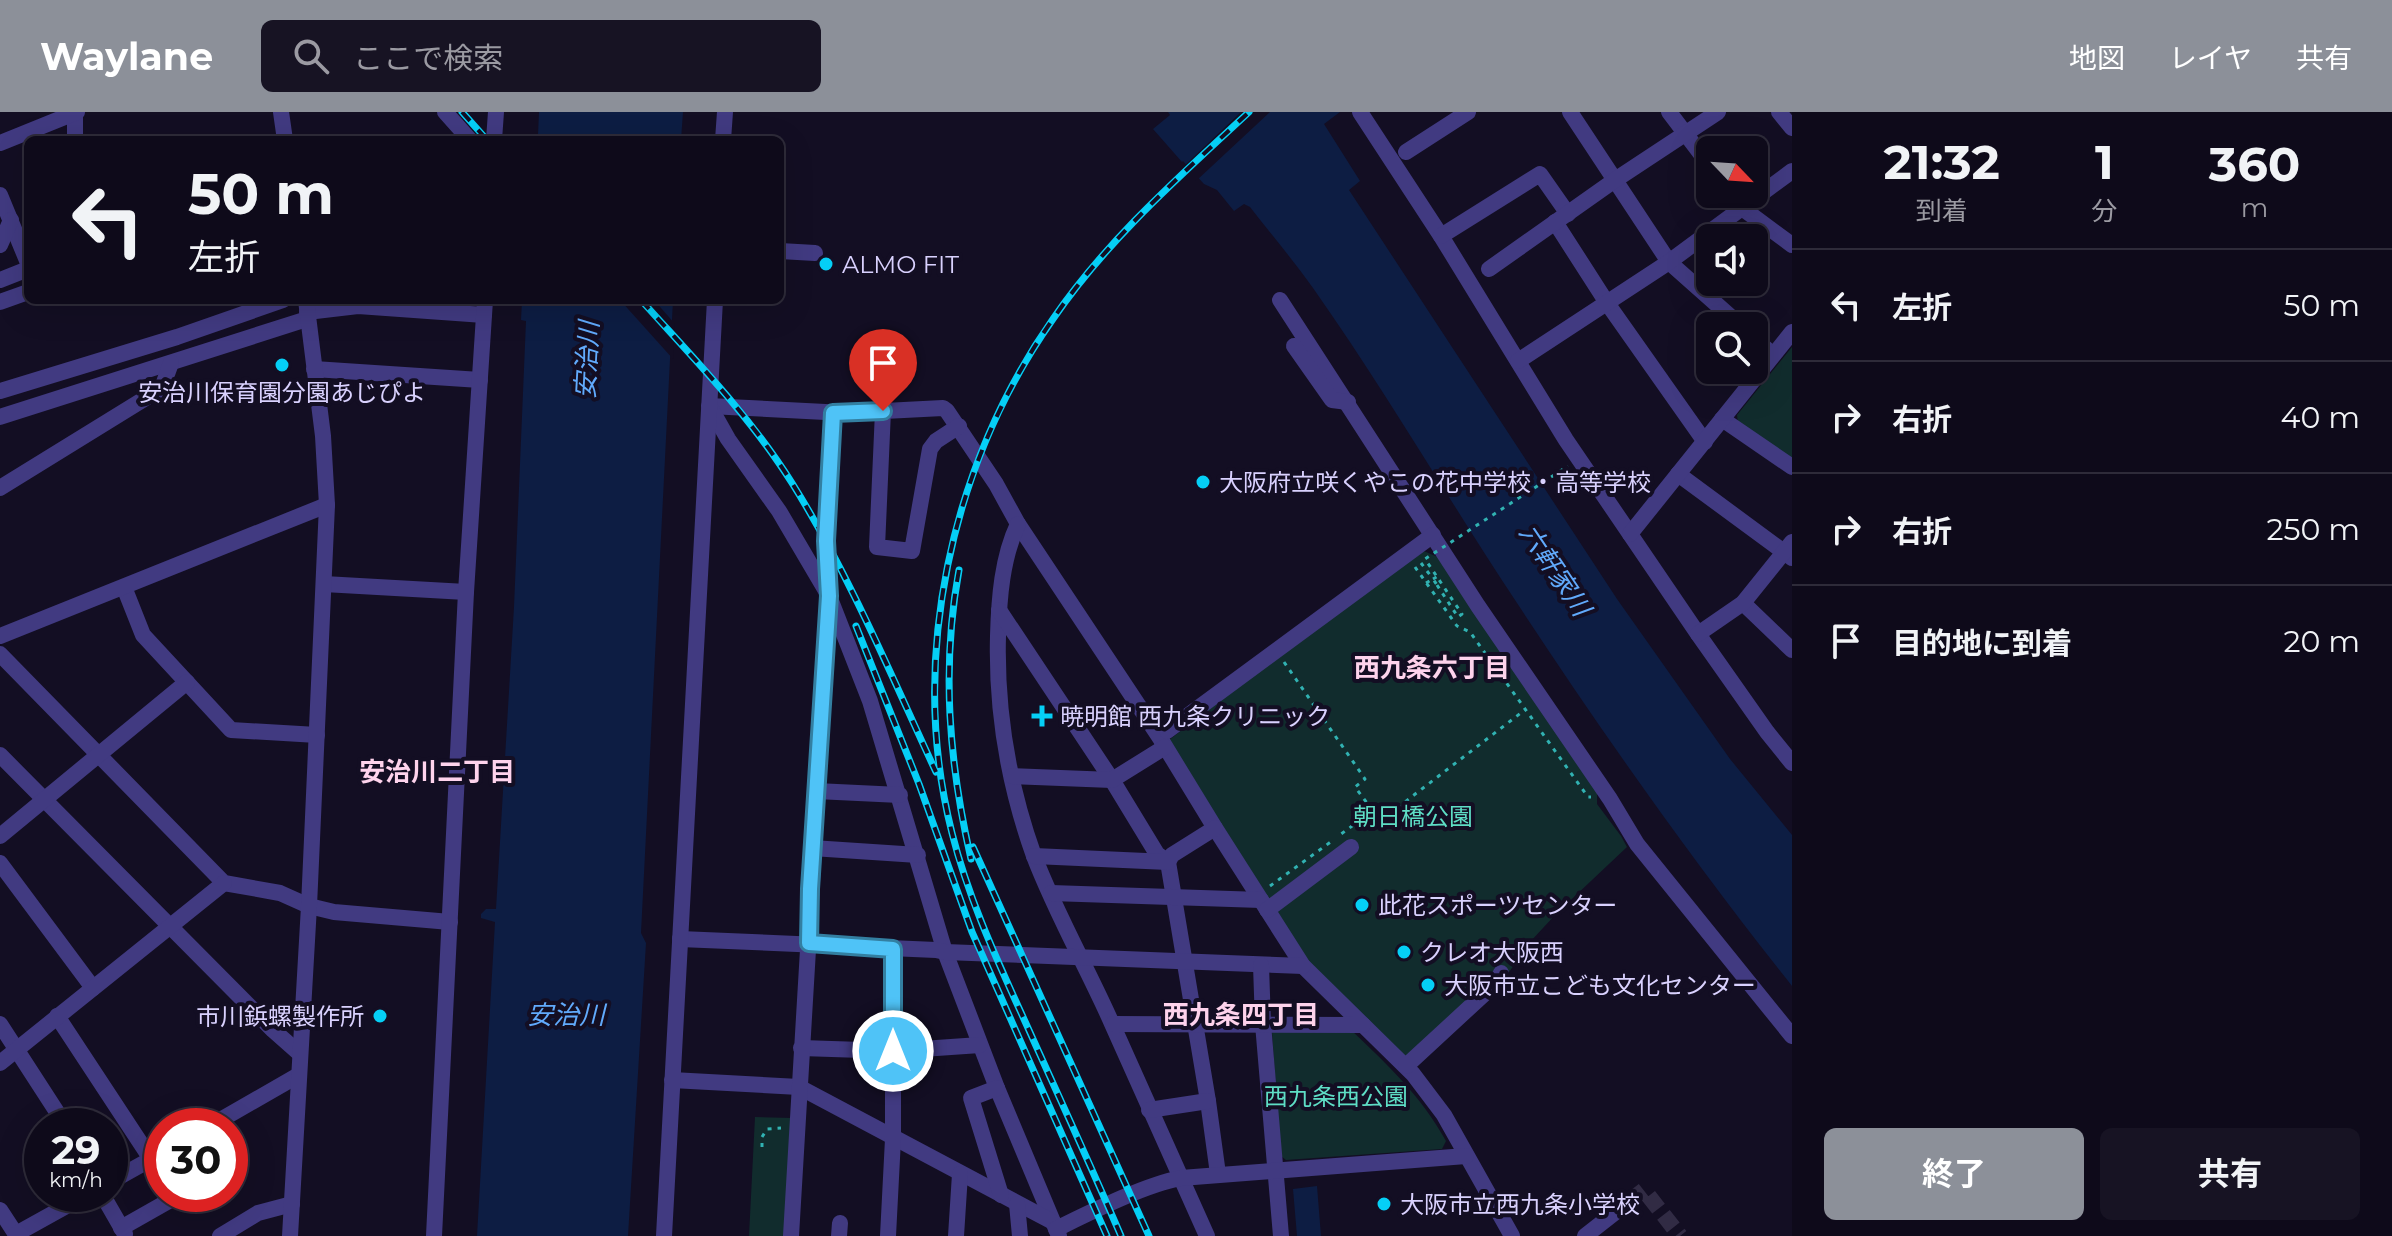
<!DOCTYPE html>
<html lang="ja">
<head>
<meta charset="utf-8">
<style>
  :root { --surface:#0e0a1a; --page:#171323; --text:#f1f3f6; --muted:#9b9aa2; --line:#2e2b39; --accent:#8c9099 }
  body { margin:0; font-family:Montserrat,"Noto Sans JP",sans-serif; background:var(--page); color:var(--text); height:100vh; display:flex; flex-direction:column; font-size:30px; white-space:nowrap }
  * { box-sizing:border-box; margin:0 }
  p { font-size:26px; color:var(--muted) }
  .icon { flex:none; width:44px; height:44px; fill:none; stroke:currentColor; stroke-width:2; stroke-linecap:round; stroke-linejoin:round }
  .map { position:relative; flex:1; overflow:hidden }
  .side { display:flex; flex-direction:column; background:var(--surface); width:600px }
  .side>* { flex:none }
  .guide { position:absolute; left:24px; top:24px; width:760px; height:168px; border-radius:12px; box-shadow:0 8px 32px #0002,0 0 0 2px var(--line); background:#0e0a1a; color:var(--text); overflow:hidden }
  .needle { width:52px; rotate:115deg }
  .controls { position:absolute; left:1696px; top:24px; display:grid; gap:16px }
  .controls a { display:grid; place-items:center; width:72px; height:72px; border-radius:12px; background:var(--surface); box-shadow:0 8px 32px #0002,0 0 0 2px var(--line); font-size:40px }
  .speed { position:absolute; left:24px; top:996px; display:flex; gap:16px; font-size:40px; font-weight:700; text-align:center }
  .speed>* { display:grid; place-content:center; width:104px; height:104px; border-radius:50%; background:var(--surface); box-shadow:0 8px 32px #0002,0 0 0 2px var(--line); line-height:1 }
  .speed small { font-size:20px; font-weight:400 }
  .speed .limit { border:12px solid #d22; background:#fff; color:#111 }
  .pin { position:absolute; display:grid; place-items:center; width:68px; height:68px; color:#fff; margin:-82px -34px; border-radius:50% 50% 50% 0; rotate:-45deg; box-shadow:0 0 8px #0007 }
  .pin .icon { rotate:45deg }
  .me { position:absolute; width:88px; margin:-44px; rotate:0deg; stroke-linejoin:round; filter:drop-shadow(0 0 6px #0008) }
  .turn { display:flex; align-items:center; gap:28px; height:168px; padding:0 32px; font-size:36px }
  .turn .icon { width:104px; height:104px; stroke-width:2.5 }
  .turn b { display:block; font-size:56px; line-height:68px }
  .eta { display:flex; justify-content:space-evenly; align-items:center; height:136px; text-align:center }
  .eta b { font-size:48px; font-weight:700; line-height:56px }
  .cta { display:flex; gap:16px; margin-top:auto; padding:16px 32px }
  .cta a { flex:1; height:92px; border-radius:12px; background:var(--accent); color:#fff; font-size:32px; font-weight:700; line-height:92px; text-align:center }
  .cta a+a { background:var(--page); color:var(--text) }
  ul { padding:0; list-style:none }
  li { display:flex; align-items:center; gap:24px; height:112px; padding:0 32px; border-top:2px solid var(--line) }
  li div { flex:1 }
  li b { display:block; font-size:30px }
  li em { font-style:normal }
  header { display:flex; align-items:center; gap:48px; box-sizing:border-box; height:112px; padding:0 40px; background:var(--accent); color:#fff }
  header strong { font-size:38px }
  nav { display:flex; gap:44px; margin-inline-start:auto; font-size:28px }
  .search { width:560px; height:72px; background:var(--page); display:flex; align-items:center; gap:20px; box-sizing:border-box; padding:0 28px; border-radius:12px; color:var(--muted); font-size:30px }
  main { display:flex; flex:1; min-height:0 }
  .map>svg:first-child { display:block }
  .green { fill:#112c2d }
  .water { fill:#0d1d43 }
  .pier { fill:#130e23 }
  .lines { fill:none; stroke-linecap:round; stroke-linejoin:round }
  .minor-tunnel { stroke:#312b44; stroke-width:16; stroke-dasharray:16 8; stroke-linecap:butt }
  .path { stroke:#31b2b2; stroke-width:3; stroke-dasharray:4 6; stroke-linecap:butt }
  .minor { stroke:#413a81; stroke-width:16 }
  .rail-casing { stroke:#05cff6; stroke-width:7 }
  .rail { stroke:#130e23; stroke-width:4; stroke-dasharray:12; stroke-linecap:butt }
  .path-bridge { stroke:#31b2b2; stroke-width:3; stroke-dasharray:4 6; stroke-linecap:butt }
  .route-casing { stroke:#337fa1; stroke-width:20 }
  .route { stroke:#4fc3f7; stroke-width:14 }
  .poi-dot { fill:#05cff6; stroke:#130e23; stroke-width:3 }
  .labels { text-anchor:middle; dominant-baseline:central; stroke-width:8; stroke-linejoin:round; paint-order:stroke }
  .poi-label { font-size:24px; fill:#d9d1fe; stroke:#130e23; text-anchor:start }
  .park-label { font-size:24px; fill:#5eddc5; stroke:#130e23 }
  .water-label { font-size:26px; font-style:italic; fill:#61aafc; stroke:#130e23 }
  .neighbourhood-label { font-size:26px; font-weight:bold; fill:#fed3ec; stroke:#130e23 }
</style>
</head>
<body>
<header>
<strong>Waylane</strong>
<div class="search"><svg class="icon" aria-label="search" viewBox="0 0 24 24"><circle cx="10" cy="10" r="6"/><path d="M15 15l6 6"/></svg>ここで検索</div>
<nav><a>地図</a><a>レイヤ</a><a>共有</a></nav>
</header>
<main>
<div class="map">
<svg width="1792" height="1124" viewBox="0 0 1792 1124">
  <rect width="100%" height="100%" fill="#130e23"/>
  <g class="green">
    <polygon points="1792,235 1792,349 1738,312 1737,303"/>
    <polygon points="1419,437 1440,446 1597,678 1597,692 1621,724 1627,735 1556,802 1530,830 1498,876 1412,953 1308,853 1169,628"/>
    <path d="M1276,917L1351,918C1388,953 1421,984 1446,1029L1442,1037L1286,1048L1281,1044L1272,921Z"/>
    <polygon points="755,1005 792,1006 785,1124 749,1124"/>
  </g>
  <g class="water">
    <polygon points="539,0 683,0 681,28 545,28 545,23 538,23"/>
    <path d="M1168,0H1340L1324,12L1360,69L1349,78L1617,487L1730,647L1792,723V874C1694,751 1603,622 1517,491C1448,387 1385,278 1313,176C1293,148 1271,122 1250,95L1244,92L1234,99L1217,78L1204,72L1183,49L1182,50L1153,17L1170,3Z"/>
    <polygon points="522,188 673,188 641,821 646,831 628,1124 477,1124 495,810 481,806 481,802 486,797 496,797 514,495 526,209 521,208"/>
    <polygon points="1317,1074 1321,1124 1297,1124 1293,1077"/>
  </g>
  <g class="pier">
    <polygon points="1241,0 1270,0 1196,69 1183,55"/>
    <polygon points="620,188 654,188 675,212 673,247"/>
  </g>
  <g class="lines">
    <polyline class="minor-tunnel" points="1631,1088 1644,1078 1680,1124"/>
    <g class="path">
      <polyline points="1421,451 1433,467 1440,463"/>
      <polyline points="1415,455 1457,514 1470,520 1588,685 1591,685"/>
      <polyline points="1426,471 1433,467 1437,473"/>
      <polyline points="1284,550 1365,667 1355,675 1373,699 1341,722"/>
      <polyline points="1373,699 1384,706 1526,597"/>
      <polyline points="1270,774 1332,729"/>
      <polyline points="762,1035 762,1025 767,1017 781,1016"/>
    </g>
    <g class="minor">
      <polyline points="281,0 285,28"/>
      <polyline points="445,0 470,28"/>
      <polyline points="1360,0 1441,124 1566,328 1698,522 1767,620 1792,651"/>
      <polyline points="1570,0 1669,150 1741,214"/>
      <polyline points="1669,0 1710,54"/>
      <polyline points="1779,0 1792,16"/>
      <polyline points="75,1 75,28"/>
      <polyline points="494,28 496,0"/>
      <polyline points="723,28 725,0"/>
      <polyline points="0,31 77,0"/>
      <polyline points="1406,40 1468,0"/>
      <polyline points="1731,82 1742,96 1792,133"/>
      <polyline points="0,83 28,151"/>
      <polyline points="1555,110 1607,191 1705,330"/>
      <polyline points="1441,124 1540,62 1568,102"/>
      <polyline points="0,133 11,108"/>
      <polyline points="780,139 815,141"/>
      <polyline points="1489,157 1615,68 1718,0"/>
      <polyline points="0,168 28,157"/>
      <polyline points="1280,188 1478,494 1610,687 1637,732 1792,924"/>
      <polyline points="0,190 28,180"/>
      <polyline points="307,200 358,194 484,203"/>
      <polyline points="1754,226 1773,243"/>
      <polyline points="1294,234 1332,288 1348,290"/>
      <polyline points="1518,249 1669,150 1792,59"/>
      <polyline points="314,257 480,268"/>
      <polyline points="0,279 177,225 283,188"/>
      <polyline points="709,294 845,301 943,296 947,299 996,372 1018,412 1160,626 1215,716 1303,854 1413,962 1444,1003 1512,1124"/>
      <polyline points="710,295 728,327 779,399 829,484 870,589 945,840 997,976 1059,1124"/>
      <polyline points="883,299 877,435 912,439 930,337 936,329 959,314"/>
      <polyline points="0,305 307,207"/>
      <polyline points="1722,307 1792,355"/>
      <polyline points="1678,362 1792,446"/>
      <polyline points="0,376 162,276 171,251"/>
      <path d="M1018,412C1002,446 999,486 998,524C996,598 1009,674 1034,744C1056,802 1088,857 1113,914C1145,984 1176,1054 1207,1124"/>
      <polyline points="1630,422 1792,220"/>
      <polyline points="324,472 466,480"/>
      <polyline points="124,475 143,523 231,618 317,623"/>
      <polyline points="1743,491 1792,538"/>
      <polyline points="999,498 1112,668 1157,742 1168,750 1208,989 1218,1062"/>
      <polyline points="1698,522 1743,491 1792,430"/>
      <polyline points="0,524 327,393"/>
      <polyline points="0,542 224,771 280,781 309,794 334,800 450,810"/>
      <polyline points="1167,619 1433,423"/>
      <polyline points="0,643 273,918 299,941"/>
      <polyline points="1012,664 1112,668 1165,635"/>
      <polyline points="816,679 900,683"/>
      <polyline points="0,724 187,570"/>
      <polyline points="812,736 918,743"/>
      <polyline points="1034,744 1168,750 1172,743 1215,716"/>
      <polyline points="0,751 93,876"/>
      <polyline points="1051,781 1261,788"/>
      <polyline points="1267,798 1351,735"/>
      <polyline points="680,827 936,838 945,840 1303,854"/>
      <polyline points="1261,853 1263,912 1281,1124"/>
      <polyline points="57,904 151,1047"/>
      <polyline points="0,912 66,1014"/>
      <polyline points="1113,912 1363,913"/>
      <polyline points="801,936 893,939 980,933"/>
      <polyline points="0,951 224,771"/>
      <polyline points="1406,954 1496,871 1501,861"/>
      <polyline points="672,968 799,975 1053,1110"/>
      <polyline points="997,976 971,986 1001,1083"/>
      <polyline points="1149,998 1208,989"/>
      <polyline points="210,1014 297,964"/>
      <polyline points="110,1070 162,1041"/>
      <polyline points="102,1082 125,1122"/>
      <polyline points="1017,1092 1020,1124"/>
      <polyline points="0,1098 17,1124"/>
      <polyline points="121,1116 181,1082"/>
      <path d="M1056,1117C1091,1100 1144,1073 1181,1066L1466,1044"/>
      <polyline points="16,1122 88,1082"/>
      <polyline points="220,1124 258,1101 292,1092"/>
      <polyline points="290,1124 309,794 327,393 323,324 306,188"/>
      <polyline points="434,1124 466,480 485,188"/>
      <polyline points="664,1124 715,188"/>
      <polyline points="791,1124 829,484 826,429 833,301"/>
      <polyline points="839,1124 840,1111"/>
      <polyline points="888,1124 893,1027 893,837"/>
      <polyline points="956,1124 960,1062"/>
      <polyline points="1585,1124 1631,1088"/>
    </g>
    <defs>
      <g id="rail">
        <polyline points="462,0 487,28"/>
        <path d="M641,188C694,247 750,304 792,371C849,462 891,563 936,660"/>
        <path d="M959,458C941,556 949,651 971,747"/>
        <polyline points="856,514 919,672 972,820 1107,1124"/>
        <polyline points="973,735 1149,1124"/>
        <path d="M1121,1124C1091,1054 1059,985 1028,916C999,852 969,789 952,721C908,547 951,352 1053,207C1107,128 1179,65 1249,0"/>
      </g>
    </defs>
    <use href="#rail" class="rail-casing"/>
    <use href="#rail" class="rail"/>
    <polyline class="path-bridge" points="1437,473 1458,505 1462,502 1425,447 1568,354"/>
  </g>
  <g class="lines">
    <defs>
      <polyline id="route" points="883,299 833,301 826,429 829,484 810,777 809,831 893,837 893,939"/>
    </defs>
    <use href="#route" class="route-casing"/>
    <use href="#route" class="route"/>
  </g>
  <g class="poi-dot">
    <circle cx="826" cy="152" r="8"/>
    <circle cx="282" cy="253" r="8"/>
    <circle cx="1203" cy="370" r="8"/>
    <path d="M1038 592h8v8h8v8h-8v8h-8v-8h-8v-8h8z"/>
    <circle cx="1362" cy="793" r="8"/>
    <circle cx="1404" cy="840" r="8"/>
    <circle cx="1428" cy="873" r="8"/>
    <circle cx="380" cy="904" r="8"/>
    <circle cx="1384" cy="1092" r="8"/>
  </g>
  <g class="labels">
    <g class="poi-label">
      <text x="842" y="152">ALMO FIT</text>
      <text x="282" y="280" text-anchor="middle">安治川保育園分園あじぴよ</text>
      <text x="1219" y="370">大阪府立咲くやこの花中学校・高等学校</text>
      <text x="1060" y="604">暁明館 西九条クリニック</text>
      <text x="1378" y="793">此花スポーツセンター</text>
      <text x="1420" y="840">クレオ大阪西</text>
      <text x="1444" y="873">大阪市立こども文化センター</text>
      <text x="364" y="904" text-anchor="end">市川鋲螺製作所</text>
      <text x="1400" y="1092">大阪市立西九条小学校</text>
    </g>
    <g class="park-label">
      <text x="1413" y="704">朝日橋公園</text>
      <text x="1336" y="984">西九条西公園</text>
    </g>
    <g class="water-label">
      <text transform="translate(587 248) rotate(-87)">安治川</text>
      <text transform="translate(1555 458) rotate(56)">六軒家川</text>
      <text x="566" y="903">安治川</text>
    </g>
    <g class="neighbourhood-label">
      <text x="1432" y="556">西九条六丁目</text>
      <text x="437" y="660">安治川二丁目</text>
      <text x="1241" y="903">西九条四丁目</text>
    </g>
  </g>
</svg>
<div class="controls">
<a><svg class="needle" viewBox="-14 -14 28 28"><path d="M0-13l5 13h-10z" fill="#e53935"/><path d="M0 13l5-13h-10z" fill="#9b9aa2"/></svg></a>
<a><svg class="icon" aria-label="sound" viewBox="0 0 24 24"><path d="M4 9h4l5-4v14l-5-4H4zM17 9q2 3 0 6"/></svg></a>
<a><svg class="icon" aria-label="search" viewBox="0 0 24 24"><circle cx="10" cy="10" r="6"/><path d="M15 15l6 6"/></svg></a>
</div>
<div class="speed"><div>29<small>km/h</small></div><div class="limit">30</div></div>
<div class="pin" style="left:883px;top:299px;background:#d93025"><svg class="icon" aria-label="arrive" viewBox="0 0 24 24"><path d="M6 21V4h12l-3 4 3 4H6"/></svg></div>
<svg class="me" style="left:893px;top:939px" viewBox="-20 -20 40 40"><circle r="17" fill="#4fc3f7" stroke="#fff" stroke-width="3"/><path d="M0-11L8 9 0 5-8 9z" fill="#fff"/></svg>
<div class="guide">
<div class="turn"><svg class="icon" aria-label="left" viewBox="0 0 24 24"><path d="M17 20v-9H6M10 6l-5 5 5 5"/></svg><div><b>50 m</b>左折</div></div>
</div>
</div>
<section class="side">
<div class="eta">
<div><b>21:32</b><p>到着</p></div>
<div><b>1</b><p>分</p></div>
<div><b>360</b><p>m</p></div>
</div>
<ul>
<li><svg class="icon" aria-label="left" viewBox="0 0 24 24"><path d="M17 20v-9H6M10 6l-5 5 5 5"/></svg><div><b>左折</b></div><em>50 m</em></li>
<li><svg class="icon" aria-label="right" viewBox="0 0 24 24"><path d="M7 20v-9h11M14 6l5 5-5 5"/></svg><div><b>右折</b></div><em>40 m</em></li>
<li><svg class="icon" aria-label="right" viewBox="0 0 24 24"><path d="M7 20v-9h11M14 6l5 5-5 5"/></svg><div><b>右折</b></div><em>250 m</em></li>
<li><svg class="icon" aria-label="arrive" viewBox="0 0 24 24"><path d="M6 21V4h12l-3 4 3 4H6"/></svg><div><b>目的地に到着</b></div><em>20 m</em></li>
</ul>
<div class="cta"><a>終了</a><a>共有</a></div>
</section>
</main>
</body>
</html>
